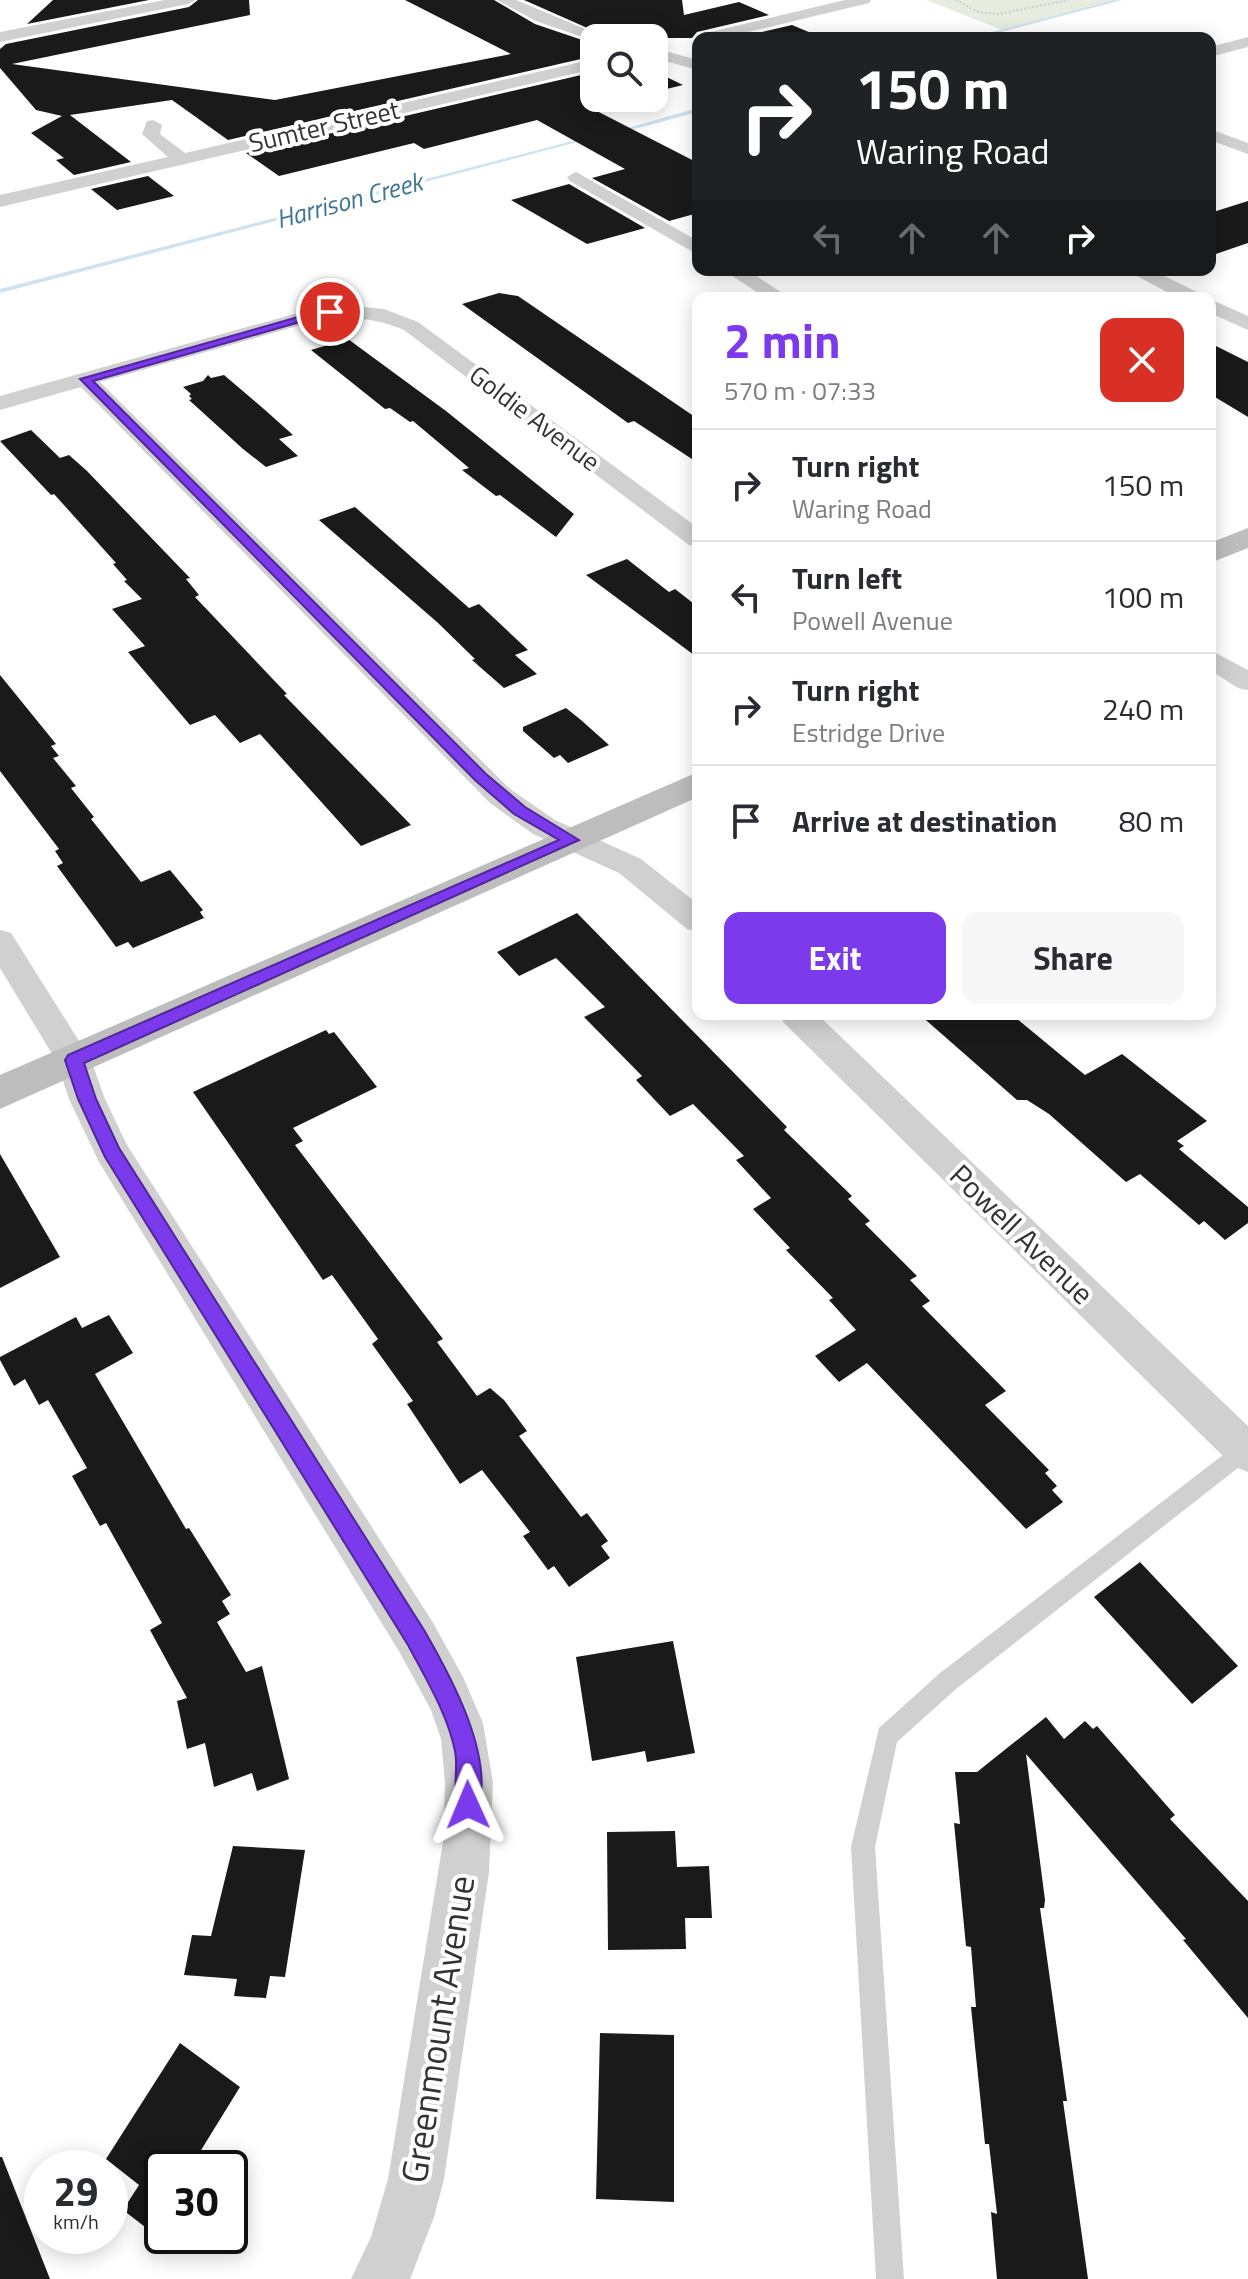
<!DOCTYPE html>
<html lang="en">
<head>
<meta charset="utf-8">
<style>
  :root { --surface:#fff; --page:#f7f7f7; --text:#2b2b33; --muted:#7c7c81; --line:#e1e1e2; --accent:#7c3aed }
  body { margin:0; font-family:"Titillium Web",sans-serif; background:var(--page); color:var(--text); height:100vh; display:flex; flex-direction:column; font-size:30px; white-space:nowrap }
  * { box-sizing:border-box; margin:0 }
  p { font-size:26px; color:var(--muted) }
  .icon { flex:none; width:44px; height:44px; fill:none; stroke:currentColor; stroke-width:2; stroke-linecap:round; stroke-linejoin:round }
  .map { position:relative; flex:1; overflow:hidden }
  .side { position:absolute; left:692px; top:292px; width:524px; height:728px; display:flex; flex-direction:column; background:var(--surface); border-radius:16px; box-shadow:0 4px 20px #0003 }
  .side>* { flex:none }
  .guide { position:absolute; left:692px; top:32px; width:524px; height:244px; border-radius:16px; box-shadow:0 4px 20px #0003; background:#202124; color:#fff; overflow:hidden }
  .controls { position:absolute; left:580px; top:24px; display:grid; gap:16px }
  .controls a { display:grid; place-items:center; width:88px; height:88px; border-radius:16px; background:var(--surface); box-shadow:0 4px 20px #0003; font-size:40px }
  .speed { position:absolute; left:24px; top:2150px; display:flex; gap:16px; font-size:40px; font-weight:700; text-align:center }
  .speed>* { display:grid; place-content:center; width:104px; height:104px; border-radius:50%; background:var(--surface); box-shadow:0 4px 20px #0003; line-height:1 }
  .speed small { font-size:20px; font-weight:400 }
  .speed .limit { border:4px solid #111; border-radius:12px; background:#fff; color:#111 }
  .pin { position:absolute; display:grid; place-items:center; width:68px; height:68px; color:#fff; margin:-34px; border:4px solid #fff; border-radius:50%; box-shadow:0 2px 8px #0007 }
  .me { position:absolute; width:88px; margin:-44px; rotate:359deg; stroke-linejoin:round; filter:drop-shadow(0 0 6px #0008) }
  .turn { display:flex; align-items:center; gap:28px; height:168px; padding:0 32px; font-size:36px }
  .turn .icon { width:104px; height:104px; stroke-width:2.5 }
  .turn b { display:block; font-size:56px; line-height:68px }
  .lanes { display:flex; align-items:center; height:76px; padding:0 32px; background:#0003; justify-content:center; gap:40px; direction:ltr }
  .lanes .off { opacity:.35 }
  .round { display:grid; place-items:center; flex:none; width:84px; height:84px; border-radius:16px; background:var(--page) }
  .summary { display:flex; align-items:center; justify-content:space-between; height:136px; padding:0 32px }
  h1 { font-size:48px; font-weight:700; line-height:60px; color:var(--accent) }
  .primary-button { display:flex; gap:16px; margin-top:auto; padding:16px 32px }
  .primary-button a { flex:1; height:92px; border-radius:16px; background:var(--accent); color:#fff; font-size:32px; font-weight:700; line-height:92px; text-align:center }
  .primary-button a+a { background:var(--page); color:var(--text) }
  ul { padding:0; list-style:none }
  li { display:flex; align-items:center; gap:24px; height:112px; padding:0 32px; border-top:2px solid var(--line) }
  li div { flex:1 }
  li b { display:block; font-size:30px }
  li em { font-style:normal }
  .map>svg:first-child { display:block }
  .green { fill:#e6ecdf }
  .lines { fill:none; stroke-linecap:round; stroke-linejoin:round }
  .stream { fill:#cfe2ee; fill-rule:evenodd }
  .building { fill:#1a1a1a }
  .path { stroke:#cdcdcd; stroke-width:2; stroke-dasharray:2 2; stroke-linecap:butt }
  .lane { fill:#d0d0d0; fill-rule:evenodd }
  .street { fill:#d0d0d0; fill-rule:evenodd }
  .secondary { fill:#bdbdbd; fill-rule:evenodd }
  .route { fill:#7c3aed; stroke:#51269a; stroke-width:2 }
  .labels { text-anchor:middle; dominant-baseline:central; stroke-width:8; stroke-linejoin:round; paint-order:stroke }
  .far-street-label { font-size:26px; fill:#333; stroke:#fff }
  .far-water-label { font-size:26px; font-style:italic; fill:#3f7597; stroke:#fff }
  .street-label { font-size:30px; fill:#333; stroke:#fff }
  .near-street-label { font-size:36px; fill:#333; stroke:#fff }
</style>
</head>
<body>
<div class="map">
<svg width="1248" height="2279" viewBox="0 0 1248 2279">
  <rect width="100%" height="100%" fill="#fff"/>
  <polygon class="green" points="926,0 1121,0 1005,31"/>
  <g class="lines">
    <g class="stream">
      <polygon points="1114,0 1122,0 978,38 969,38"/>
      <polygon points="698,108 698,112 616,134 613,132"/>
      <polygon points="588,137 593,138 0,293 0,289"/>
    </g>
  </g>
  <g class="building">
    <polygon points="53,0 149,0 27,24"/>
    <polygon points="198,0 249,0 250,15 12,64 275,100 511,54 405,0 494,0 535,24 594,44 594,56 228,140 172,100 70,115 131,162 74,175 56,160 64,158 31,133 62,116 36,110 0,68 0,49 6,44 189,7"/>
    <polygon points="524,0 682,0 684,15 739,2 769,15 697,32 692,38 610,38"/>
    <polygon points="792,25 823,38 736,38"/>
    <polygon points="654,71 683,85 654,92"/>
    <polygon points="594,72 594,98 631,98 591,108 698,163 698,213 669,221 592,178 625,169 537,120 424,149 414,143 279,176 246,153"/>
    <polygon points="148,176 174,196 117,210 91,189"/>
    <polygon points="569,184 645,228 587,244 511,200"/>
    <polygon points="1248,201 1248,243 1210,256 1210,213"/>
    <polygon points="499,293 518,296 698,419 698,463 634,421 628,423 462,304"/>
    <polygon points="348,339 446,411 574,514 556,537 500,495 496,496 462,470 469,468 413,421 410,422 390,408 385,409 311,350"/>
    <polygon points="1210,343 1248,362 1248,417 1210,394"/>
    <polygon points="208,375 211,378 224,375 265,410 293,435 279,439 298,456 266,467 243,449 189,400 192,399 189,396 191,394 183,387 203,381"/>
    <polygon points="31,430 60,458 69,455 87,471 190,578 186,579 199,595 195,597 287,694 284,695 411,825 361,846 260,734 240,743 215,715 190,725 128,652 145,646 112,609 142,599 124,581 127,580 113,564 116,563 54,494 51,495 0,441"/>
    <polygon points="355,507 469,608 479,604 528,650 515,655 537,674 504,688 472,660 475,659 437,622 319,520"/>
    <polygon points="627,559 669,592 675,589 698,607 698,658 586,575"/>
    <polygon points="0,675 56,744 51,746 59,756 53,758 76,786 71,788 94,817 91,819 141,882 170,870 203,910 200,912 204,918 133,948 128,942 116,947 57,866 63,863 55,851 59,849 0,771"/>
    <polygon points="566,708 581,720 609,745 568,763 560,755 554,758 523,731 523,727"/>
    <polygon points="577,913 787,1127 784,1130 852,1196 848,1199 870,1221 865,1224 917,1276 910,1280 930,1301 922,1306 1006,1391 985,1405 1049,1470 1045,1473 1057,1486 1052,1490 1063,1502 1026,1529 867,1363 839,1382 815,1356 856,1330 829,1300 833,1298 786,1250 790,1248 753,1209 771,1198 736,1160 744,1156 693,1104 670,1116 636,1080 642,1076 584,1017 605,1007 556,958 519,976 497,952"/>
    <polygon points="919,1014 1011,1014 1085,1075 1122,1054 1207,1121 1177,1141 1184,1146 1179,1149 1248,1207 1248,1223 1225,1240 1204,1221 1199,1225 1140,1174 1126,1182 1049,1114 1027,1100 1017,1100"/>
    <polygon points="326,1030 329,1034 334,1032 377,1087 293,1128 303,1141 295,1145 443,1339 437,1342 477,1396 490,1388 504,1400 527,1431 519,1436 581,1517 587,1513 608,1541 601,1546 610,1558 569,1587 554,1566 548,1570 523,1536 530,1532 482,1470 460,1484 407,1404 413,1401 372,1344 378,1339 332,1275 323,1280 193,1092"/>
    <polygon points="0,1154 60,1257 0,1288"/>
    <polygon points="109,1315 133,1353 95,1374 186,1529 189,1528 231,1595 222,1601 230,1614 217,1622 246,1672 262,1666 289,1779 257,1791 252,1773 214,1787 205,1743 187,1749 177,1701 187,1698 150,1630 162,1623 106,1523 100,1526 72,1476 87,1468 48,1400 39,1405 25,1379 14,1386 0,1360 0,1357 76,1317 82,1328"/>
    <polygon points="1140,1562 1238,1666 1192,1704 1094,1597"/>
    <polygon points="673,1641 695,1753 647,1762 645,1751 592,1761 576,1657"/>
    <polygon points="1046,1717 1064,1739 1085,1721 1093,1729 1097,1726 1175,1815 1170,1819 1248,1901 1248,2018 1183,1940 1186,1939 1026,1754 1045,1900 1044,1908 1040,1908 1067,2101 1063,2101 1088,2279 997,2279 991,2212 997,2214 989,2144 985,2144 971,2007 976,2007 971,1947 966,1946 954,1823 960,1824 955,1772 977,1772"/>
    <polygon points="675,1831 677,1867 709,1866 712,1918 685,1918 686,1949 608,1950 607,1832"/>
    <polygon points="233,1846 305,1850 285,1977 270,1976 266,1998 234,1996 237,1979 184,1975 192,1935 211,1936"/>
    <polygon points="600,2033 674,2035 674,2202 596,2199"/>
    <polygon points="180,2043 240,2087 190,2168 162,2168 162,2240 123,2210 139,2185 106,2159"/>
    <polygon points="0,2157 2,2157 50,2279 0,2279"/>
  </g>
  <g class="lines">
    <polyline class="path" points="956,0 978,12 998,14 1068,0"/>
    <polygon class="lane" points="1248,1439 1248,1460 956,1689 897,1742 875,1847 904,2279 876,2279 851,1847 879,1728 940,1673 1241,1441"/>
    <g class="street">
      <polygon points="165,0 195,0 188,4 0,42 0,32"/>
      <polygon points="497,0 516,0 607,38 594,38 594,41 536,21"/>
      <polygon points="845,0 871,0 869,3 723,38 698,38 698,41 695,38 698,35"/>
      <polygon points="1248,37 1248,47 1210,57 1210,47"/>
      <polygon points="654,48 698,60 698,70 654,58"/>
      <polygon points="594,59 594,69 0,207 0,195 168,157 142,134 147,121 153,120 162,125 160,134 185,153"/>
      <polygon points="1210,129 1248,143 1248,154 1210,140"/>
      <polygon points="576,172 698,241 698,255 570,181 567,177"/>
      <polygon points="723,270 747,270 790,298 766,298"/>
      <polygon points="1126,270 1152,270 1201,294 1204,298 1178,298"/>
      <polygon points="1210,299 1248,316 1248,330 1210,313"/>
      <path d="M343,305L384,309L418,322L698,528V547L689,545L404,330C374,317 347,316 315,321L100,382L510,789L555,820L641,859L698,904V932L687,929L619,873L533,834L490,803L81,387L0,410V396L294,314Z"/>
      <polygon points="1210,650 1248,670 1248,690 1238,688 1210,670"/>
      <polygon points="0,930 11,933 91,1060 105,1099 127,1145 432,1621 463,1677 483,1723 493,1783 489,1872 444,2179 434,2217 410,2279 351,2279 371,2237 388,2179 443,1842 445,1783 441,1739 431,1710 400,1653 99,1162 69,1099 57,1062 0,968"/>
      <polygon points="779,1014 817,1014 1248,1426 1248,1472 1233,1466 784,1023"/>
    </g>
    <g class="secondary">
      <polygon points="1248,528 1248,548 1210,563 1210,543"/>
      <polygon points="698,772 698,797 0,1109 0,1075"/>
    </g>
  </g>
  <path class="route" d="M326,309L335,312L93,381L486,774L525,807L579,840L84,1063L96,1099L119,1148L424,1630C450,1675 498,1761 476,1814L468,1818L459,1814C451,1794 459,1771 455,1751C447,1713 426,1679 408,1645L105,1157L78,1099L65,1060L68,1055L559,840L514,814L476,781L80,379Z"/>
  <g class="labels">
    <g class="far-street-label">
      <text transform="translate(324 126) rotate(-13)">Sumter Street</text>
      <text transform="translate(535 418) rotate(37)">Goldie Avenue</text>
    </g>
    <g class="far-water-label">
      <text transform="translate(349 200) rotate(-15)">Harrison Creek</text>
    </g>
    <g class="street-label">
      <text transform="translate(1022 1234) rotate(44)">Powell Avenue</text>
    </g>
    <g class="near-street-label">
      <text transform="translate(437 2029) rotate(-81)">Greenmount Avenue</text>
    </g>
  </g>
</svg>
<div class="controls">
<a><svg class="icon" aria-label="search" viewBox="0 0 24 24"><circle cx="10" cy="10" r="6"/><path d="M15 15l6 6"/></svg></a>
</div>
<div class="speed"><div>29<small>km/h</small></div><div class="limit">30</div></div>
<div class="pin" style="left:330px;top:312px;background:#d93025"><svg class="icon" aria-label="arrive" viewBox="0 0 24 24"><path d="M6 21V4h12l-3 4 3 4H6"/></svg></div>
<svg class="me" style="left:468px;top:1805px" viewBox="-20 -20 40 40"><path d="M0-17L14 15 0 8-14 15z" fill="#7c3aed" stroke="#fff" stroke-width="4"/></svg>
<div class="guide">
<div class="turn"><svg class="icon" aria-label="right" viewBox="0 0 24 24"><path d="M7 20v-9h11M14 6l5 5-5 5"/></svg><div><b>150 m</b>Waring Road</div></div>
<div class="lanes"><svg class="icon off" aria-label="left" viewBox="0 0 24 24"><path d="M17 20v-9H6M10 6l-5 5 5 5"/></svg><svg class="icon off" aria-label="ahead" viewBox="0 0 24 24"><path d="M12 20V5M6 11l6-6 6 6"/></svg><svg class="icon off" aria-label="ahead" viewBox="0 0 24 24"><path d="M12 20V5M6 11l6-6 6 6"/></svg><svg class="icon" aria-label="right" viewBox="0 0 24 24"><path d="M7 20v-9h11M14 6l5 5-5 5"/></svg></div>
</div>
<section class="side">
<div class="summary"><div><h1>2 min</h1><p>570 m · 07:33</p></div><a class="round" style="background:#d93025;color:#fff"><svg class="icon" aria-label="close" viewBox="0 0 24 24"><path d="M6 6l12 12M18 6L6 18"/></svg></a></div>
<ul>
<li><svg class="icon" aria-label="right" viewBox="0 0 24 24"><path d="M7 20v-9h11M14 6l5 5-5 5"/></svg><div><b>Turn right</b><p>Waring Road</p></div><em>150 m</em></li>
<li><svg class="icon" aria-label="left" viewBox="0 0 24 24"><path d="M17 20v-9H6M10 6l-5 5 5 5"/></svg><div><b>Turn left</b><p>Powell Avenue</p></div><em>100 m</em></li>
<li><svg class="icon" aria-label="right" viewBox="0 0 24 24"><path d="M7 20v-9h11M14 6l5 5-5 5"/></svg><div><b>Turn right</b><p>Estridge Drive</p></div><em>240 m</em></li>
<li><svg class="icon" aria-label="arrive" viewBox="0 0 24 24"><path d="M6 21V4h12l-3 4 3 4H6"/></svg><div><b>Arrive at destination</b></div><em>80 m</em></li>
</ul>
<div class="primary-button"><a>Exit</a><a>Share</a></div>
</section>
</div>
</body>
</html>
